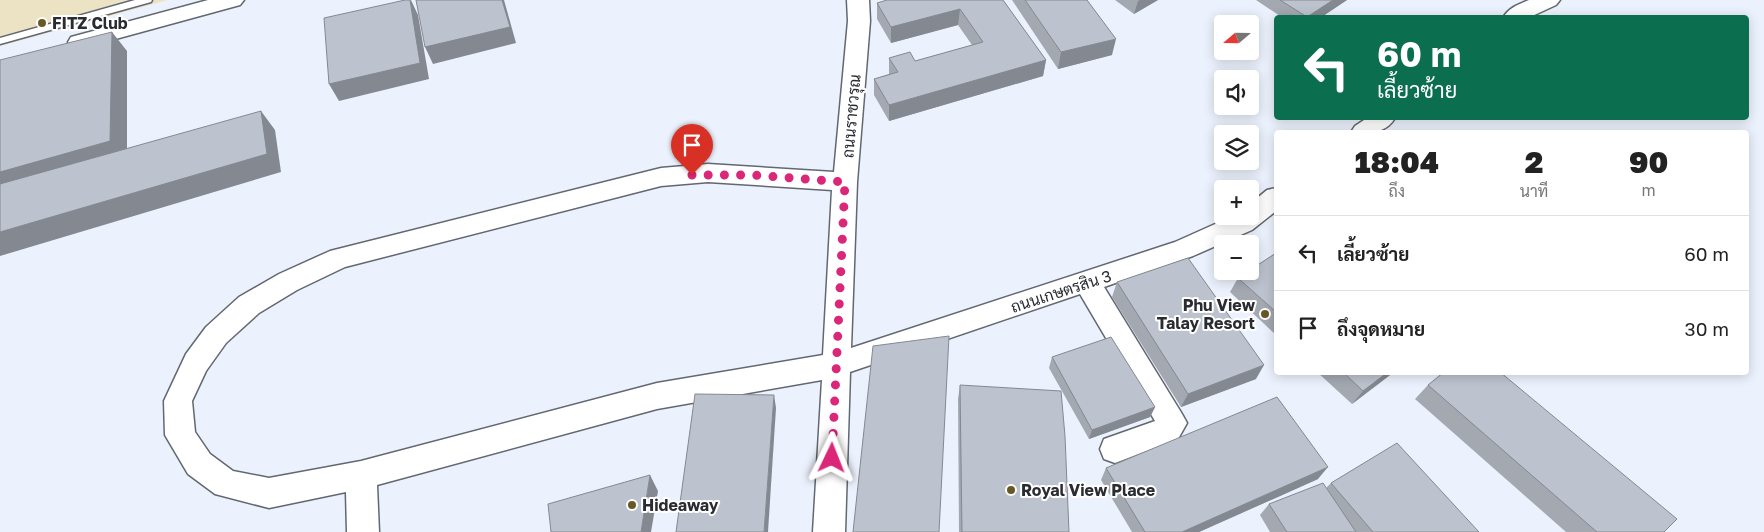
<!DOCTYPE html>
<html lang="th">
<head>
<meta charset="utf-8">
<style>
  :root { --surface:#fff; --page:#f2f2f2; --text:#222; --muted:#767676; --line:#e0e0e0 }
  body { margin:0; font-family:"Golos Text",Sarabun,sans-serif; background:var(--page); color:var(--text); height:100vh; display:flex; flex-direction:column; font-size:19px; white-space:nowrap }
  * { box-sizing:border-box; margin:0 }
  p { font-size:16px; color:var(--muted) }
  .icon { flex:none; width:28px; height:28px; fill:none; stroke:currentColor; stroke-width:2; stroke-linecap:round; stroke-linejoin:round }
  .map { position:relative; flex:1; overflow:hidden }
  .panel { position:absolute; left:1274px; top:130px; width:475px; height:245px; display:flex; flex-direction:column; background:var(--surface); border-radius:5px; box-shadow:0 2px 12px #0003 }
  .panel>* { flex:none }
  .hud { position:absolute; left:1274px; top:15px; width:475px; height:105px; border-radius:5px; box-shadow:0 2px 12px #0003; background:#0b6e4f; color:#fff; overflow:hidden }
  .needle { width:32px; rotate:250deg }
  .fabs { position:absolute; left:1214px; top:15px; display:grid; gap:10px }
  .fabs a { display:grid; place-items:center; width:45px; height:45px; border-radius:5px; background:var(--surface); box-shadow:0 2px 12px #0003; font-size:25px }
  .pin { position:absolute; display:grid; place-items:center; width:42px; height:42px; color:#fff; margin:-51px -21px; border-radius:50% 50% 50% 0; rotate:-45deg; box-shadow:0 0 5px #0007 }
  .pin .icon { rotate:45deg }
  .me { position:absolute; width:55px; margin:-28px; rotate:2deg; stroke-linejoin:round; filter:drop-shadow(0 0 4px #0008) }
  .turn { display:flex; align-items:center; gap:18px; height:105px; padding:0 20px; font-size:22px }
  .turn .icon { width:65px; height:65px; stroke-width:2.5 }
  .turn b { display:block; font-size:35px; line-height:42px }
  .eta { display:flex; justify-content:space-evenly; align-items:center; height:85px; text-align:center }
  .eta b { font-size:30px; font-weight:800; line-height:35px }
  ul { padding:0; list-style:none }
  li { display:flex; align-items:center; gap:15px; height:75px; padding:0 20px; border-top:1px solid var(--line) }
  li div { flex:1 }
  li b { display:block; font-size:19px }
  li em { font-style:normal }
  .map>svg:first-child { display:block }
  .green { fill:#ece2c4 }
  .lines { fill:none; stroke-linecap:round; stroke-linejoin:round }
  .service-casing { stroke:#626771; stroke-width:3 }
  .minor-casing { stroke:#626771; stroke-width:3 }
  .service { fill:#fff; fill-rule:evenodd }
  .minor { fill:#fff; fill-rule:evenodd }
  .wall { fill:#a3a8b1 }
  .shaded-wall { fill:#848890 }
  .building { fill:#bdc3ce; stroke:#848890 }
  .route { stroke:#db2777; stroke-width:9; stroke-dasharray:0 16.2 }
  .poi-dot { fill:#685825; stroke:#fff; stroke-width:2 }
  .labels { text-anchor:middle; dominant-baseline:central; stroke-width:4; stroke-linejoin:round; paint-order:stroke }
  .poi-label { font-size:16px; font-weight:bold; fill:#2a2c31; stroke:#fff; text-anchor:start }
  .street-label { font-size:16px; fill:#2a2c31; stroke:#fff }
</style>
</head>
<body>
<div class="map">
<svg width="1764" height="532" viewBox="0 0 1764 532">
  <rect width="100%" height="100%" fill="#ecf2fd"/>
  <polygon class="green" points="0,0 168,0 0,46"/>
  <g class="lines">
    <defs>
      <polygon id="service" points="135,0 152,0 151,2 0,44 0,38"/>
      <g id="minor">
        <polygon points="208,0 244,0 240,5 79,49 71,47 68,42 71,37"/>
        <path d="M847,0H869L870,21L857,182L851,348L1175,242L1233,216H1250V204L1267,190L1276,188V211L1252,230L1193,256L1104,287L1182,414L1187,423L1178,439L1115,463L1104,459L1100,449L1104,439L1155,421L1080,294L850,372L845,532H813L822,380L657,409L377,485L379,532H347L346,492L269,508L215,494L188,474L165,435L164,401L186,354L206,327L239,297L279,274L330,251L661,168L708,164L834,172L848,21ZM708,182L832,190L823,355L657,383L361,461L269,478L233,471L210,454L195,432L192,401L206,371L226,343L259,313L297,290L345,267L661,186Z"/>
        <path d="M1529,0H1560L1556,5L1528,18H1503C1508,8 1519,4 1529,0Z"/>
        <path d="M1367,118H1395C1385,135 1369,132 1351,132L1355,126Z"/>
      </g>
    </defs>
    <use href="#service" class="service-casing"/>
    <use href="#minor" class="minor-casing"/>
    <use href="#service" class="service"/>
    <use href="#minor" class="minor"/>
  </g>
  <g class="wall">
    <polygon points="1003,0 1046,60 1043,76 889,121 874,95 874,79 889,74 889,58 915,61 972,45 958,25 891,43 877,19 877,3"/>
    <polygon points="1012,0 1087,0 1112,55 1058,69"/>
    <polygon points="1115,0 1158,0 1134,14"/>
    <polygon points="1256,0 1347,0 1320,18 1283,18"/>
    <polygon points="1276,253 1276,335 1230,292 1238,278"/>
    <polygon points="1117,282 1256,379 1181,407 1112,297"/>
    <polygon points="1052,357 1155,407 1150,417 1089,439 1049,368"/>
    <polygon points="1317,372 1394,372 1352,404"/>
    <polygon points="960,385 1069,532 959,532 958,399"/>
    <polygon points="1428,385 1664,532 1566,532 1415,399"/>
    <polygon points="1106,468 1318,479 1199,532 1132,532 1101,480"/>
    <polygon points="1331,483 1479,532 1270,532 1260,515 1269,504 1326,488"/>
  </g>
  <g class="shaded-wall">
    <polygon points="411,0 418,15 429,79 339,101 329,84"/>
    <polygon points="502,0 504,0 516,43 433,64 425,47"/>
    <polygon points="1140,0 1158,0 1134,14 1138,1"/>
    <polygon points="1333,0 1347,0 1320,18 1306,18"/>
    <polygon points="960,9 958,25 891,43 891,27"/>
    <polygon points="112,32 127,51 127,160 0,196 0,172"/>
    <polygon points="1116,39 1112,55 1058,69 1061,52"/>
    <polygon points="1046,60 1043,76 889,121 889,105"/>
    <polygon points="261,111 275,130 281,172 0,256 0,232"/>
    <polygon points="1264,365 1256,379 1181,407 1188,394"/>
    <polygon points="1388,372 1394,372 1352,404 1363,391"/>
    <polygon points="774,395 776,408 768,532 764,532"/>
    <polygon points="1155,407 1150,417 1089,439 1092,430"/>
    <polygon points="1328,467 1318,479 1199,532 1182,532"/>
    <polygon points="650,475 658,491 651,532 641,532"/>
  </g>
  <g class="building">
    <polygon points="405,0 410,0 420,63 329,84 324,18"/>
    <polygon points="416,0 502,0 510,27 425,47"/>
    <polygon points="887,0 1003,0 1046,60 889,105 874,79 898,72 889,58 910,52 915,61 983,42 960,9 891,27 877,3"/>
    <polygon points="1025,0 1087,0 1116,39 1061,52"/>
    <polygon points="1280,0 1333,0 1307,17"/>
    <polygon points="112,32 110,141 0,172 0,60"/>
    <polygon points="261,111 267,154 0,232 0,184"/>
    <polygon points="1276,253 1276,312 1238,278 1248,271 1250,271 1250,270"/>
    <polygon points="1188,258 1264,365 1188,394 1117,282"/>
    <polygon points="949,336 939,532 853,532 873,346"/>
    <polygon points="1111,337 1155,407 1092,430 1052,357"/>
    <polygon points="1343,372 1388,372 1363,391"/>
    <polygon points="1444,372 1500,372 1677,519 1664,532 1597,532 1428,385"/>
    <polygon points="960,385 1061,391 1065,436 1069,532 962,532"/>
    <polygon points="695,394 774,395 764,532 676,532"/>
    <polygon points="1277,397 1328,467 1182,532 1145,532 1106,468"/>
    <polygon points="1397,443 1479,532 1373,532 1331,483"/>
    <polygon points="650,475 641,532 551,532 548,504"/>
    <polygon points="1323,483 1356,532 1287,532 1269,504"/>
  </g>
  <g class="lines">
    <polyline class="route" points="692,175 752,175 845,182 832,458"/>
  </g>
  <g class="poi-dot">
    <circle cx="42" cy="23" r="5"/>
    <circle cx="1265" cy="314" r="5"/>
    <circle cx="1011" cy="490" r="5"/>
    <circle cx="632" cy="505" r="5"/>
  </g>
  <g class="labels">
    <g class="poi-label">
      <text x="52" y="23">FITZ Club</text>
      <text x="1255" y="305" text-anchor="end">Phu View<tspan x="1255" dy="18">Talay Resort</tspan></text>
      <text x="1021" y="490">Royal View Place</text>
      <text x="642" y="505">Hideaway</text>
    </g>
    <g class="street-label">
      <text transform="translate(851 116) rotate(-85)">ถนนราชวรุณ</text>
      <text transform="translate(1061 291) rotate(-18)">ถนนเกษตรสิน 3</text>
    </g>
  </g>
</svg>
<div class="fabs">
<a><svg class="needle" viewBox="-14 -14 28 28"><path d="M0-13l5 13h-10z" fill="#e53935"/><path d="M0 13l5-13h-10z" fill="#767676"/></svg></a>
<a><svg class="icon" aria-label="sound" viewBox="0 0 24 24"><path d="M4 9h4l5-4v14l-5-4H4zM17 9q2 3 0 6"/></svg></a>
<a><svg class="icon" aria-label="layers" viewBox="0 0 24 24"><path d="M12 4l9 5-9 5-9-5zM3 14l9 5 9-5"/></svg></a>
<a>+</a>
<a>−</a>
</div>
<div class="pin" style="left:692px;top:175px;background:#d93025"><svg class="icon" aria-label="arrive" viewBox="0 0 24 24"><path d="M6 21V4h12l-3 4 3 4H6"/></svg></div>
<svg class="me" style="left:832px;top:458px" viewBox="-20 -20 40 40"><path d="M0-17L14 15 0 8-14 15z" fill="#db2777" stroke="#fff" stroke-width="4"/></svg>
<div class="hud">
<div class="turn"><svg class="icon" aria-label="left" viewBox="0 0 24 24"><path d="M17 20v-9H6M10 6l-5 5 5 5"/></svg><div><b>60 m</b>เลี้ยวซ้าย</div></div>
</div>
<section class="panel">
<div class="eta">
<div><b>18:04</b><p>ถึง</p></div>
<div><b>2</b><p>นาที</p></div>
<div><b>90</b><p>m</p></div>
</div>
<ul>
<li><svg class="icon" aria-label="left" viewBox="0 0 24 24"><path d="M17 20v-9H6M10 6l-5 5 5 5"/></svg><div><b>เลี้ยวซ้าย</b></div><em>60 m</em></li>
<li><svg class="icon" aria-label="arrive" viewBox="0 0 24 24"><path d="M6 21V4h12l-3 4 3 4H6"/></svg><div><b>ถึงจุดหมาย</b></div><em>30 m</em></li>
</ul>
</section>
</div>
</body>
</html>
